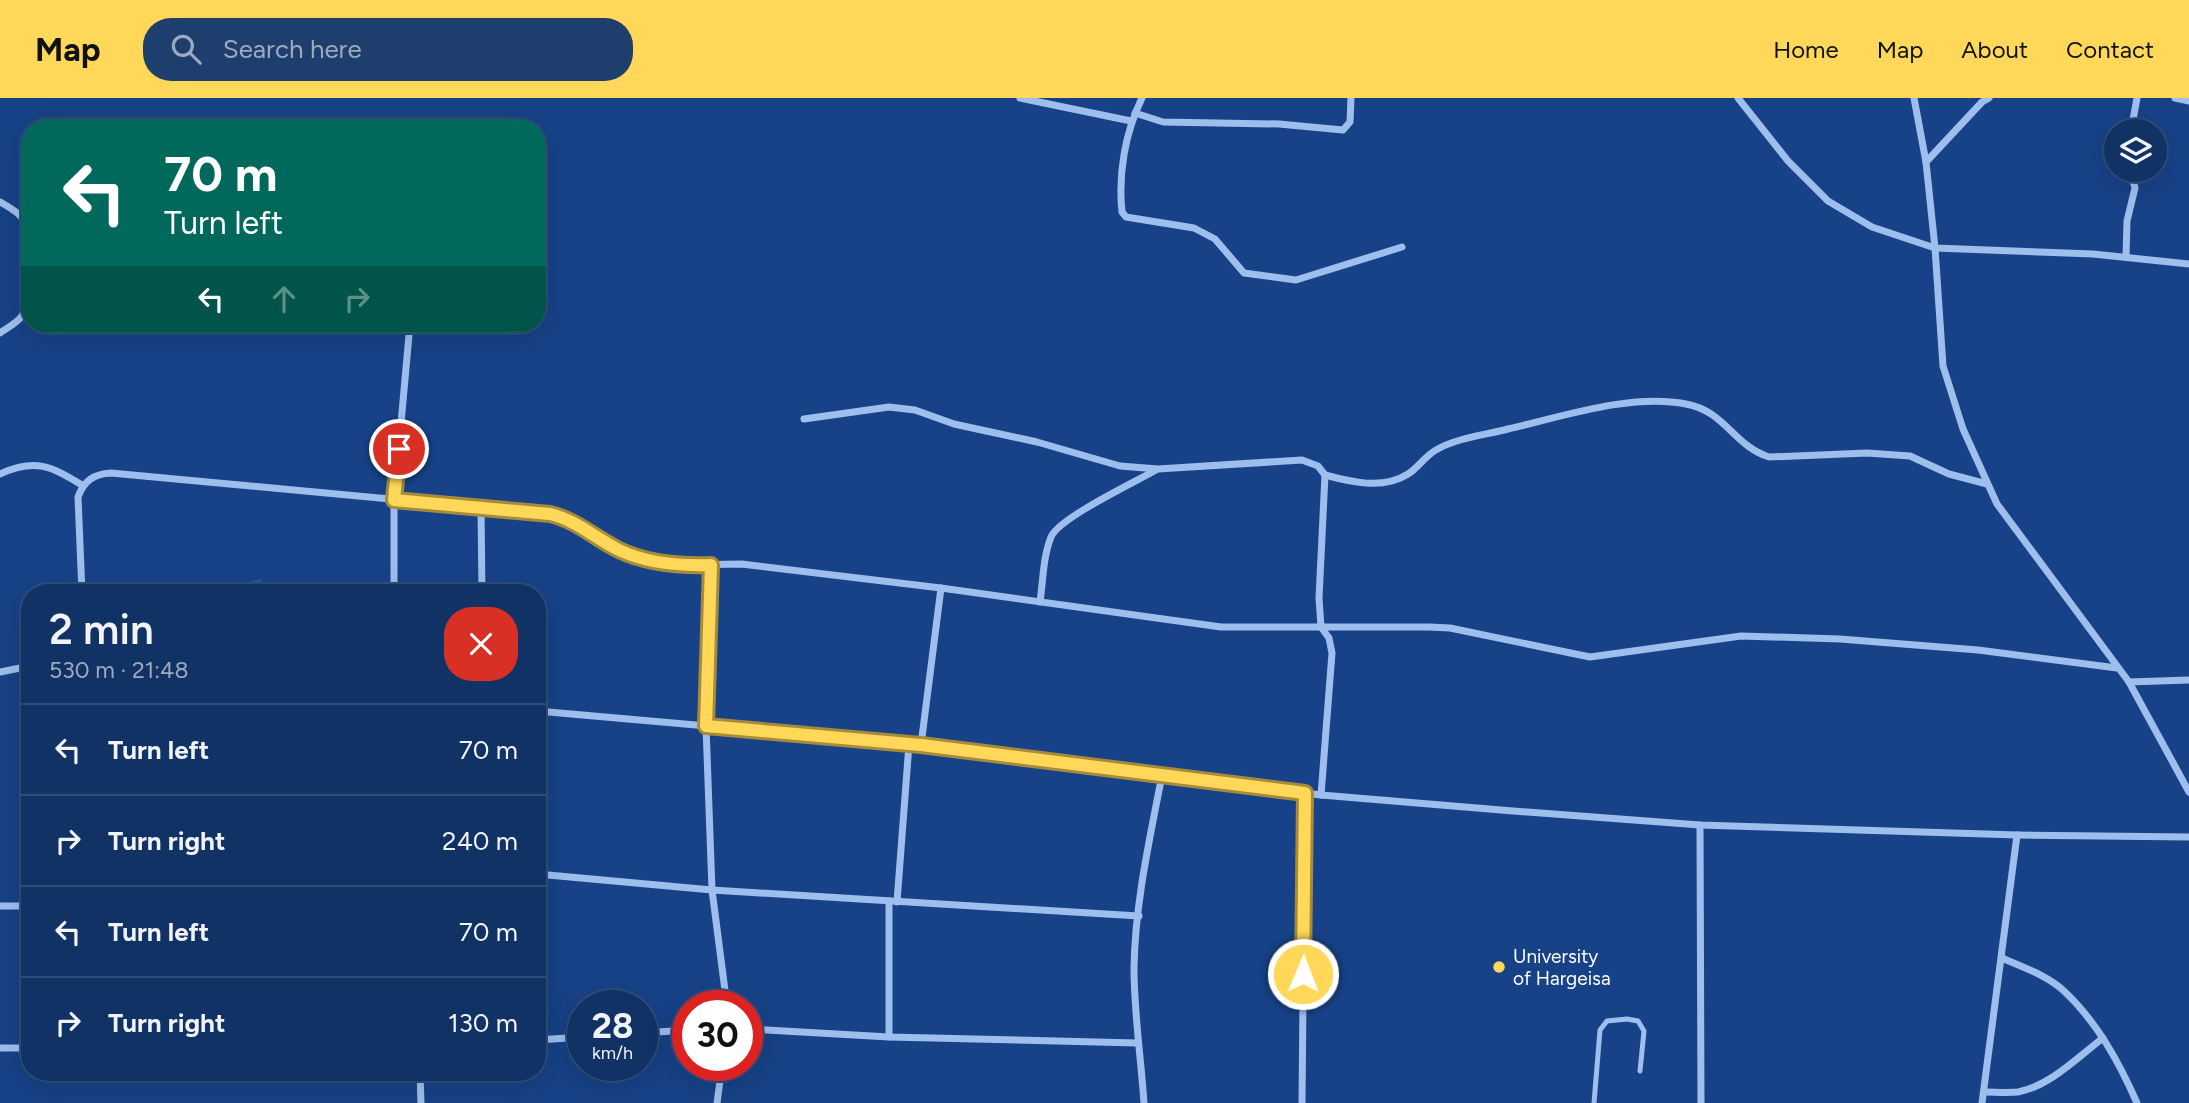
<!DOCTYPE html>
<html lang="en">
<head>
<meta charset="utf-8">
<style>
  :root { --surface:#113265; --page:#1e3e6e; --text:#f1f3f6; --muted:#9caabf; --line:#304d79; --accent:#ffd85a }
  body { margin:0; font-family:Figtree,sans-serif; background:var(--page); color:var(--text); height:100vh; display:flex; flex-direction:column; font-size:26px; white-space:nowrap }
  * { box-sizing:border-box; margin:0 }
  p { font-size:23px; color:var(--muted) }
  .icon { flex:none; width:38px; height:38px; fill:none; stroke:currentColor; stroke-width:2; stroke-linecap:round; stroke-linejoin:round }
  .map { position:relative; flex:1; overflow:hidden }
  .details { position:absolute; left:21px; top:486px; width:525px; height:497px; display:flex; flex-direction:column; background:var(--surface); border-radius:28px; box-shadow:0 7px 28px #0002,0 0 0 2px var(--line) }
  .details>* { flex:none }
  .top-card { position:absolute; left:21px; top:21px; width:525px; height:214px; border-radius:28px; box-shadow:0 7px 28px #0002,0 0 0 2px var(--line); background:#00695c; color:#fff; overflow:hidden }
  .controls { position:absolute; left:2104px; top:21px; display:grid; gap:14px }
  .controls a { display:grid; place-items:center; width:63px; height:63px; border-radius:50%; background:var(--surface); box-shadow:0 7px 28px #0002,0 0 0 2px var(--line); font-size:35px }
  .speed { position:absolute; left:567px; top:892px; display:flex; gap:14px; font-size:35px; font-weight:700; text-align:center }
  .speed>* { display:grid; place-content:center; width:91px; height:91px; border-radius:50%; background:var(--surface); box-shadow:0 7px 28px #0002,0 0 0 2px var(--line); line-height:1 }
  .speed small { font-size:18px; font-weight:400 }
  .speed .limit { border:10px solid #d22; background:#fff; color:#111 }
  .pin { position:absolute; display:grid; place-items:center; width:60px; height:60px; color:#fff; margin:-30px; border:4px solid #fff; border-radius:50%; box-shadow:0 2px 7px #0007 }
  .me { position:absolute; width:77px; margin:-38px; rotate:1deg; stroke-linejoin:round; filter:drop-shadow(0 0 5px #0008) }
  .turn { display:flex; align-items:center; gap:24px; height:147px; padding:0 28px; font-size:32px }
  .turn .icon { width:91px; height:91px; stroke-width:2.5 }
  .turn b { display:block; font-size:49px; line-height:60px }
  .lanes { display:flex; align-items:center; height:66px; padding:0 28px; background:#0003; justify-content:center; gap:35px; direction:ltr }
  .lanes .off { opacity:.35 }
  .round { display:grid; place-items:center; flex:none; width:74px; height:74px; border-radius:28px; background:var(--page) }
  .overview { display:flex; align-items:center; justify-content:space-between; height:119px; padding:0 28px }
  h1 { font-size:42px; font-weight:600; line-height:52px }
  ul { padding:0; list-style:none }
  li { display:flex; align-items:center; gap:21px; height:91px; padding:0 28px; border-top:2px solid var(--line) }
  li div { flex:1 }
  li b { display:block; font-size:26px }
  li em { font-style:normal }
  header { display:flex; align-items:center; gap:42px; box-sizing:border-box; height:98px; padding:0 35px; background:var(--accent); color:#111 }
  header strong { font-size:33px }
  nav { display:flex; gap:38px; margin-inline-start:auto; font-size:24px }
  .search { width:490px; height:63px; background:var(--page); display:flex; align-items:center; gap:18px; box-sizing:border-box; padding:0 24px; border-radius:28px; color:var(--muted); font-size:26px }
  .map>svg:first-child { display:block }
  .building { fill:#2658a6 }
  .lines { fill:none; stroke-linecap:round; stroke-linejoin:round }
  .service { stroke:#9ebeed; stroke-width:5 }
  .minor { stroke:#9ebeed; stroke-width:7 }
  .route-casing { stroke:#a68c3a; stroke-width:18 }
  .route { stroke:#ffd85a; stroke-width:12 }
  .poi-dot { fill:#ffd85a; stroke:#174287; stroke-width:2.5 }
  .labels { text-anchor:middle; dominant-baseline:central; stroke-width:7; stroke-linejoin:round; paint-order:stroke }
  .poi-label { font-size:19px; fill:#fff; stroke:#174287; text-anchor:start }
</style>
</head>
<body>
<header>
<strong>Map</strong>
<div class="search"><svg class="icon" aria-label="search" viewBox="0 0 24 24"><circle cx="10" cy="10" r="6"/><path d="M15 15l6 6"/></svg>Search here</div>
<nav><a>Home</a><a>Map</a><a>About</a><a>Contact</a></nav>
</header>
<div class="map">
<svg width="2189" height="1005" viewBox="0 0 2189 1005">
  <rect width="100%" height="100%" fill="#174287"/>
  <polygon class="building" points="261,481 264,495 238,495 236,487"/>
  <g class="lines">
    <polyline class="service" points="1594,1005 1600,932 1607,923 1627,921 1638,923 1644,933 1640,973"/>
    <g class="minor">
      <polyline points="1020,0 1131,23"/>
      <path d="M1142,0C1125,35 1118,76 1122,114L1126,119L1194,130L1215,141L1244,175L1296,182L1402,149"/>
      <polyline points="1738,0 1788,63 1828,103 1872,129 1935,150 2093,156 2189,166"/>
      <polyline points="1914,0 1926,64 1935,150 1943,268 1963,331 1997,406 2129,584 2189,694"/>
      <polyline points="2175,0 2189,3"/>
      <polyline points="1135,15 1163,24 1279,26 1343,32 1350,24 1351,0"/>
      <polyline points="2131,33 2137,0"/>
      <polyline points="1926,64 1982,4 1989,0"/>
      <path d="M0,104C7,108 17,113 22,120C30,135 31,204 22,218C17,225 7,230 0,235"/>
      <polyline points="2126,159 2127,123 2135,90 2130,72"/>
      <polyline points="804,321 889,309 915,312 954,326 1037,344 1120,368 1158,371 1302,362 1318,368 1325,377 1319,500 1321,529 1329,540 1332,555 1321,697"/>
      <path d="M0,376C35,360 51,368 82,387"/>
      <path d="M1325,377C1351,384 1383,392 1408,376C1418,370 1425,358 1436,352C1456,340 1485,337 1508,331C1561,319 1631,295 1686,306C1725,313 1734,348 1769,359L1867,355L1910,358L1949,376L1987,386"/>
      <polyline points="481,410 482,495"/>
      <polyline points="711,467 706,628 712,792 727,908"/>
      <path d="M82,495L78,399C84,383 93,376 111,375L550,416L565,420L620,453L685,467L742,466L941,490L1221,529H1429L1450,530L1590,559L1741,538L1840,541L1978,552L2117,570"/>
      <polyline points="394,495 394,402 410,226"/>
      <path d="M1040,504C1043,483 1043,459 1051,439C1059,420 1135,384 1156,372"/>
      <polyline points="0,574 30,568"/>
      <polyline points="2129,584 2189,582"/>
      <polyline points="537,613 921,647 1321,697 1513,713 1700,727 2017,737 2189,739"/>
      <polyline points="921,647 941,490"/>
      <polyline points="1700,727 1701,1005"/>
      <polyline points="537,776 712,792 1139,818"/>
      <polyline points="889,803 889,939"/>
      <polyline points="897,804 909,646"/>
      <polyline points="0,808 30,808"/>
      <path d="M2002,860C2022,869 2047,877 2064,893C2097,924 2119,964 2137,1005"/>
      <polyline points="747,931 889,939 1137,945"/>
      <polyline points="642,935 688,932"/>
      <polyline points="537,942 583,939"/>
      <polyline points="0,950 30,950"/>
      <polyline points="420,975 421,1005"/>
      <path d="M1984,994C1995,994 2007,995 2018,994C2050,988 2078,959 2103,940"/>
      <polyline points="717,1005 722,968"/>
      <path d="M1144,1005C1141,960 1134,915 1134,870C1135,805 1150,740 1162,677"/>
      <polyline points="1302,1005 1305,695"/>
      <polyline points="1982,1005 2017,737"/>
    </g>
  </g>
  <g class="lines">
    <defs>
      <path id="route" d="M399,351L394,402L550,416C576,422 595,440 619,452C646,465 682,468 711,467L706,628L921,647L1305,695L1303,876"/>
    </defs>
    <use href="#route" class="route-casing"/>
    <use href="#route" class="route"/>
  </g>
  <circle class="poi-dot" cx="1499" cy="869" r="7"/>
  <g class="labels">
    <g class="poi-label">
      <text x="1513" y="858">University<tspan x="1513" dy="22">of Hargeisa</tspan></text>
    </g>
  </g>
</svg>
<div class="controls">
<a><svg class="icon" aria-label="layers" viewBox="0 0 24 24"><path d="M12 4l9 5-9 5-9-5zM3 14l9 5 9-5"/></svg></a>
</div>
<div class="speed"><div>28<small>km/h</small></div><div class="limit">30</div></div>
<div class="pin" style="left:399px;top:351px;background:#d93025"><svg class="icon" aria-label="arrive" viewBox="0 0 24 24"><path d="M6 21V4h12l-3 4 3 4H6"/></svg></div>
<svg class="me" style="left:1303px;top:876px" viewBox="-20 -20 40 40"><circle r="17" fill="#ffd85a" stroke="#fff" stroke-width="3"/><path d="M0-11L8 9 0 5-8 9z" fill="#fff"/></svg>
<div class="top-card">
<div class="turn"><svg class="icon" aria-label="left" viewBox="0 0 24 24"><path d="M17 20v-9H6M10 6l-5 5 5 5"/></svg><div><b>70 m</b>Turn left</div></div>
<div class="lanes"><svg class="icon" aria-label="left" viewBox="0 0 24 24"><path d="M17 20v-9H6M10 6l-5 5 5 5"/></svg><svg class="icon off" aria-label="ahead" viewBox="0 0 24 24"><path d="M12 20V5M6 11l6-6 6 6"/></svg><svg class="icon off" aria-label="right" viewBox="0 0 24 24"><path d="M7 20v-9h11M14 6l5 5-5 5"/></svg></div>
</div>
<section class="details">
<div class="overview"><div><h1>2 min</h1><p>530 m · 21:48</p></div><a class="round" style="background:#d93025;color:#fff"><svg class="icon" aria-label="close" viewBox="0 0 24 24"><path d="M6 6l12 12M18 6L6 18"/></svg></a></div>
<ul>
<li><svg class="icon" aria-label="left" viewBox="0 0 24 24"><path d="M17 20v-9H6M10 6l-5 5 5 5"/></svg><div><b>Turn left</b></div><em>70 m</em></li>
<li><svg class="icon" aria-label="right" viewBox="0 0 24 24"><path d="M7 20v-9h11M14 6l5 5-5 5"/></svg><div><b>Turn right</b></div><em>240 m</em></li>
<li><svg class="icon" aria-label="left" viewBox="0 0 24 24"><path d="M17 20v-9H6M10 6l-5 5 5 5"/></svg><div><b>Turn left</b></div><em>70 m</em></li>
<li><svg class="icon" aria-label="right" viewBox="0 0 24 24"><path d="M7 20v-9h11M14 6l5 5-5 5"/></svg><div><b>Turn right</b></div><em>130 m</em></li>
</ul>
</section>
</div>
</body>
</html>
